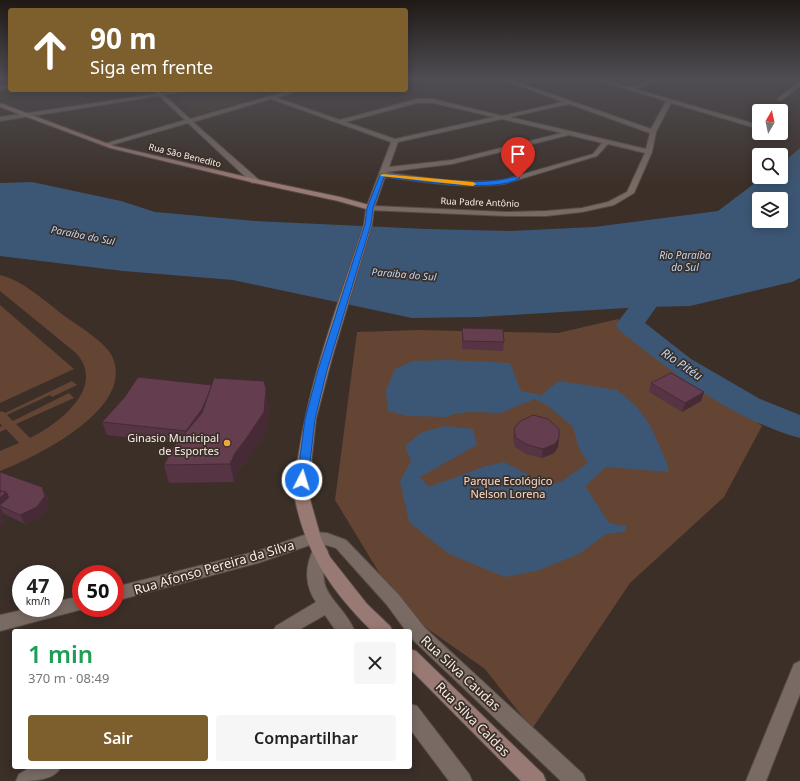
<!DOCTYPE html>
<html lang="pt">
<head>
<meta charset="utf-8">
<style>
  :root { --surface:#fff; --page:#f6f6f6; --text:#222; --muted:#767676; --accent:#7d5e2d }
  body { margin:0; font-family:"Noto Sans",sans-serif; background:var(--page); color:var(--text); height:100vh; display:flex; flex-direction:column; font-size:15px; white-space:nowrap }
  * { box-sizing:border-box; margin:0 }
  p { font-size:13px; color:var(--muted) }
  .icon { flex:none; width:22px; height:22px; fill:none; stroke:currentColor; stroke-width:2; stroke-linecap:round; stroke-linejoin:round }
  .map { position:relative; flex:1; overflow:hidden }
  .details { position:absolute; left:12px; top:629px; width:400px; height:140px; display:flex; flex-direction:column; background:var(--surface); border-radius:4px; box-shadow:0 2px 10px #0003 }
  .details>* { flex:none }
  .hud { position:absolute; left:8px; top:8px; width:400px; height:84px; border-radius:4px; box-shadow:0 2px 10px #0003; background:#7d5e2d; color:#fff; overflow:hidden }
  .needle { width:26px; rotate:9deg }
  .buttons { position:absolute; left:752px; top:104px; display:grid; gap:8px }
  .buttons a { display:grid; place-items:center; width:36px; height:36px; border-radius:4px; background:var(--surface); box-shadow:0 2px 10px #0003; font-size:20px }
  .speed { position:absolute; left:12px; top:565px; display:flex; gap:8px; font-size:20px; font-weight:700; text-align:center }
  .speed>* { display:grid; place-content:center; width:52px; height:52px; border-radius:50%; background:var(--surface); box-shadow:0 2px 10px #0003; line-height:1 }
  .speed small { font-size:10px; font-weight:400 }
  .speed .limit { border:6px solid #d22; background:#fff; color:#111 }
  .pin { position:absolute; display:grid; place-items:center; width:34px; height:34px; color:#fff; margin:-41px -17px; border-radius:50% 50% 50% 0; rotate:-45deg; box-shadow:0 0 4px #0007 }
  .pin .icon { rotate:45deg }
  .me { position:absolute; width:44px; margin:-22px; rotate:5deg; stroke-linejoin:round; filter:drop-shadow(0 0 3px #0008) }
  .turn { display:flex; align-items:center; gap:14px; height:84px; padding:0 16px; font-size:18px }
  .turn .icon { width:52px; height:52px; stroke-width:2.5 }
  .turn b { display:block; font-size:28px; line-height:34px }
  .round { display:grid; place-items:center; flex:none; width:42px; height:42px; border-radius:4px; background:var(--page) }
  .headline { display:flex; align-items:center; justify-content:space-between; height:68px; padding:0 16px }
  h1 { font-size:24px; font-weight:600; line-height:30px; color:#1e9e55 }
  .button { display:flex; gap:8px; margin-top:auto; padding:8px 16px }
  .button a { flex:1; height:46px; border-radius:4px; background:var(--accent); color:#fff; font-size:16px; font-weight:600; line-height:46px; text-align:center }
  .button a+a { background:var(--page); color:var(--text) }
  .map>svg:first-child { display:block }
  .built { fill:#48352b }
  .green { fill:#644433 }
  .water { fill:#3c5775; fill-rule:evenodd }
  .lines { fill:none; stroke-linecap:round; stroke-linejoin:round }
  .river { fill:#3c5775; fill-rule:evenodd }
  .street-casing { stroke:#554b45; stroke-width:2 }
  .secondary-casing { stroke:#554b45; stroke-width:2 }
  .street { fill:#796b64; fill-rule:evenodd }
  .secondary { fill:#997973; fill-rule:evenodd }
  .wall { fill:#563443 }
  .shaded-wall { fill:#462b37 }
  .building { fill:#643d4e; stroke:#462b37 }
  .route { fill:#1a73e8; stroke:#114b97 }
  .slow { fill:#f59e0b }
  .poi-dot { fill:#eda83b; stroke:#3b2f28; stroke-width:1.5 }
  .labels { text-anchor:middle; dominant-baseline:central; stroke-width:3.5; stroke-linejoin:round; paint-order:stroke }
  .far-street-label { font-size:9px; fill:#f7efeb; stroke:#3b2f28 }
  .far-water-label { font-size:10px; font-style:italic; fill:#bcd8f8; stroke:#3b2f28 }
  .poi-label { font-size:11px; fill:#f7efeb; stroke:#3b2f28; text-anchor:end }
  .park-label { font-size:11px; fill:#f9decf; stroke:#3b2f28 }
  .water-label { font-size:12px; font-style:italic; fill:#bcd8f8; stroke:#3b2f28 }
  .near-street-label { font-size:13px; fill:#f7efeb; stroke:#3b2f28 }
</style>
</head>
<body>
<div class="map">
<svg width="800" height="781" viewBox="0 0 800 781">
  <rect width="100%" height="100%" fill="#3b2f28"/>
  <polygon class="built" points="201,90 250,90 262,96 197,115 173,94"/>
  <g class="green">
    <path d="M0,275C23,280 47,303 66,317C80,327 104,341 112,356C137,408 36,457 0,471V451L19,443L6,429L0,432V427L2,426L0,423V412L2,411L5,413L72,381L77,385L52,397L50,395L7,415L13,421L69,393L74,398L16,424L30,438C59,424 107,387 76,353L0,291Z"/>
    <polygon points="0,305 74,369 0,403"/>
    <polygon points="618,319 660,349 699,371 762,426 724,497 630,583 532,729 485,669 425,627 403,607 389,589 335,500 357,332 419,330 558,333"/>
  </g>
  <g class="water">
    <path d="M800,148V278L792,282L690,306L643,307L479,317L412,318L233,280L123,271L0,256V183L32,182L121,201L155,212L255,221L426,229L510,231L594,227L718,211L763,177H781V164ZM759,199H781V221H759Z"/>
    <polygon points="448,360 510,363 521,391 541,395 559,381 617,390 637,407 650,425 666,461 669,472 606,467 585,486 609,523 627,526 624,532 606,534 579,554 540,570 505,577 449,554 409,522 400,481 411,461 405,446 422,432 446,426 473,429 477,445 420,477 429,487 486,466 504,462 546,484 561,482 588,463 579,448 573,427 548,406 535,399 501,413 470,412 454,414 446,417 407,416 388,411 386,390 395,369 412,361"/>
  </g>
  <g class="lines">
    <path class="river" d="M669,265L678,267L681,272L645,323L691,359L760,399L800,415V438C732,419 674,374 620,331L616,325L620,319L660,267Z"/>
    <defs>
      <g id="street">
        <path d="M499,78H506L651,129L666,101L591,78C604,78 615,86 628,87C638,88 653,78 665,78L635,89L759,125V129L671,103L656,132L652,152L634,193L614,205L582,212L546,216H506L367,210L366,208L391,142L271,99L193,122L258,179V183H252L188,123L108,146H104V144L185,120L159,96L0,121V117L156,94L154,92L157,90L161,93L192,90L164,95L190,119L291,90H300L277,98L340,120L417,99H433L502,116L563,102ZM417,103H433L494,117L395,139L346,122ZM569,104L650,133L646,149L510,117ZM502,119L562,133L452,160L389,167L398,142ZM569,135L602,143L593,154L503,180C465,185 425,177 387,173V172L452,164ZM608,144L645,153L627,192L608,202L582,208L546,211L506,212L375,206L385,177C424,182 465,189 504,184L597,156Z"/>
        <polygon points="800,81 800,86 782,100 778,100 778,98"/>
        <polygon points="10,84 10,88 0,90 0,86"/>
        <polygon points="313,532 327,533 346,540 399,595 425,628 583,774 586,781 561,781 413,640 410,636 410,631 406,631 387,605 336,548 326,545 313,544 258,563 115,601 115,587 258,551"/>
        <path d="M320,546L326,548L328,552C313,595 339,597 355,631H336L325,615L297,631H273L276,626L316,602C304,584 305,566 314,548Z"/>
        <polygon points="81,596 81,608 87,608 0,631 0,615 31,608 55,608 55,602"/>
        <polygon points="800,661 800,694 766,781 746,781 794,664"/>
        <polygon points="410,704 417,706 469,774 472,781 449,781 410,729"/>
        <path d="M31,767H61C54,781 32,781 16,781L19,774Z"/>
      </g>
      <g id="secondary">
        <path d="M0,103L114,146L255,179L340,197L373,206L374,208L372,224L332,358L316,419L308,492L321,538L330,557L367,604L390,626L393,631H372C331,591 304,551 294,494C292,481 297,464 299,452C311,374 340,299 364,224L366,209L338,201L255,183L110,148L0,107Z"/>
        <polygon points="410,649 416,651 543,774 546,781 521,781 410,669"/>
      </g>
    </defs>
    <use href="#street" class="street-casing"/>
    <use href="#secondary" class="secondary-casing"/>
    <use href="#street" class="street"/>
    <use href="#secondary" class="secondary"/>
  </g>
  <g class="wall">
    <polygon points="462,328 504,342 503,351 462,349"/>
    <polygon points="651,383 704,392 701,401 682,412 649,392"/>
    <polygon points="269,406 267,429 250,457 238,471 234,482 169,483 164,465 177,443 107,435 102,422"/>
    <polygon points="514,429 559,438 558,447 554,453 542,458 526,454 515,447 513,438"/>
    <polygon points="0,472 42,487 47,496 49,506 41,516 25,524 4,514 1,516 4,522 0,525"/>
  </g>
  <g class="shaded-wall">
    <polygon points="214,385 190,444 186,431"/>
    <polygon points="266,389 269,406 267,429 250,457 238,471 234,482 230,464 235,453"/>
    <polygon points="704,392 701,401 682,412 685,403"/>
    <polygon points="559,438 558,447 554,453 542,458 543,449"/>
    <polygon points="42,487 47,496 49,506 41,516 25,524 20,515"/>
    <polygon points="6,492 13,506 0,506 0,498"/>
    <polygon points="0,507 4,514 1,516 4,522 0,525"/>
  </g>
  <g class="building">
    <polygon points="462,328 503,329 504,342 463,341"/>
    <polygon points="671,373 704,392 685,403 651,383"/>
    <polygon points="138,377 212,385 207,398 202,409 186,431 102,422 124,398"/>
    <polygon points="214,378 264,381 266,389 264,412 246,439 235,453 230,464 164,465 174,446 202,413"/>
    <polygon points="533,415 548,419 559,429 559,438 555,444 543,449 528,445 516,438 514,429 519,422"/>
    <polygon points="0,472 42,487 45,496 37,507 20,515 0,506 0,505 9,497 6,492 0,491"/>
    <polygon points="0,491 6,492 0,498"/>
  </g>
  <linearGradient id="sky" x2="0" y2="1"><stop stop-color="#201a16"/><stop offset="0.42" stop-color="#4f4d53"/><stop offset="1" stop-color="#4f4d53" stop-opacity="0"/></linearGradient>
  <rect width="800" height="187" fill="url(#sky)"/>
  <path class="route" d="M382,174C427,178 474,188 518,176L520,178C496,194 415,180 384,177L373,208L371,224L327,370L315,419L308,480L306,482H298L297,480L305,419L318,370L365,224L367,208L380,175Z"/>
  <polygon class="slow" points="383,174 473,182 476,184 473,186 381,176 380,175"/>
  <circle class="poi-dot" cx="227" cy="443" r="4"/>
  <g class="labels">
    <g class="far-street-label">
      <text transform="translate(185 155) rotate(14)">Rua São Benedito</text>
      <text transform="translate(480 202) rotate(2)">Rua Padre Antônio</text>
    </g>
    <g class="far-water-label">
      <text transform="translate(83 235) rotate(11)">Paraiba do Sul</text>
      <text x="685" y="255">Rio Paraíba<tspan x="685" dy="12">do Sul</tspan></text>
      <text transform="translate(404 274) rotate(5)">Paraiba do Sul</text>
    </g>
    <g class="poi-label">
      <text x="219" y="437">Ginasio Municipal<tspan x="219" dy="13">de Esportes</tspan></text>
    </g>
    <g class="park-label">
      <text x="508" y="480">Parque Ecológico<tspan x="508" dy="13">Nelson Lorena</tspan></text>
    </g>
    <g class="water-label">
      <text transform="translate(682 364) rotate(34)">Rio Pitéu</text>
    </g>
    <g class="near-street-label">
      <text transform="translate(214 567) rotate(-16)">Rua Afonso Pereira da Silva</text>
      <text transform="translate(461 673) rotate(43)">Rua Silva Caudas</text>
      <text transform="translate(473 719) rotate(45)">Rua Silva Caldas</text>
    </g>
  </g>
</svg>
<div class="buttons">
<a><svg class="needle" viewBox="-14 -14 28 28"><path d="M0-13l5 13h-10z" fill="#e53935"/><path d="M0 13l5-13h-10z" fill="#767676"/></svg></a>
<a><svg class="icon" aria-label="search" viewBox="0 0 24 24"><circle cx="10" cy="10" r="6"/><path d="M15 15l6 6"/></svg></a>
<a><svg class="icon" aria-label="layers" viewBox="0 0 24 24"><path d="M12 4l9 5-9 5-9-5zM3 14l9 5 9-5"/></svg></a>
</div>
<div class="speed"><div>47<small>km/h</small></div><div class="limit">50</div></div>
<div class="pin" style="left:518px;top:178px;background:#d93025"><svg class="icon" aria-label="arrive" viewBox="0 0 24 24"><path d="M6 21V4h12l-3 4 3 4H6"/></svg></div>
<svg class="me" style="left:302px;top:480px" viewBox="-20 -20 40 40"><circle r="17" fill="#1a73e8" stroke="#fff" stroke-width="3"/><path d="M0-11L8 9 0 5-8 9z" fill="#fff"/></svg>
<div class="hud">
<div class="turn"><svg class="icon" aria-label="ahead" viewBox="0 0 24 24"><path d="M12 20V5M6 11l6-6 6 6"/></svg><div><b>90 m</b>Siga em frente</div></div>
</div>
<section class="details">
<div class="headline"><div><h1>1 min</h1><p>370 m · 08:49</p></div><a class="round"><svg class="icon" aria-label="close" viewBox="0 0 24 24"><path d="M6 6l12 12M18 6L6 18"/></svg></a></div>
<div class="button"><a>Sair</a><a>Compartilhar</a></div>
</section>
</div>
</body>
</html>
